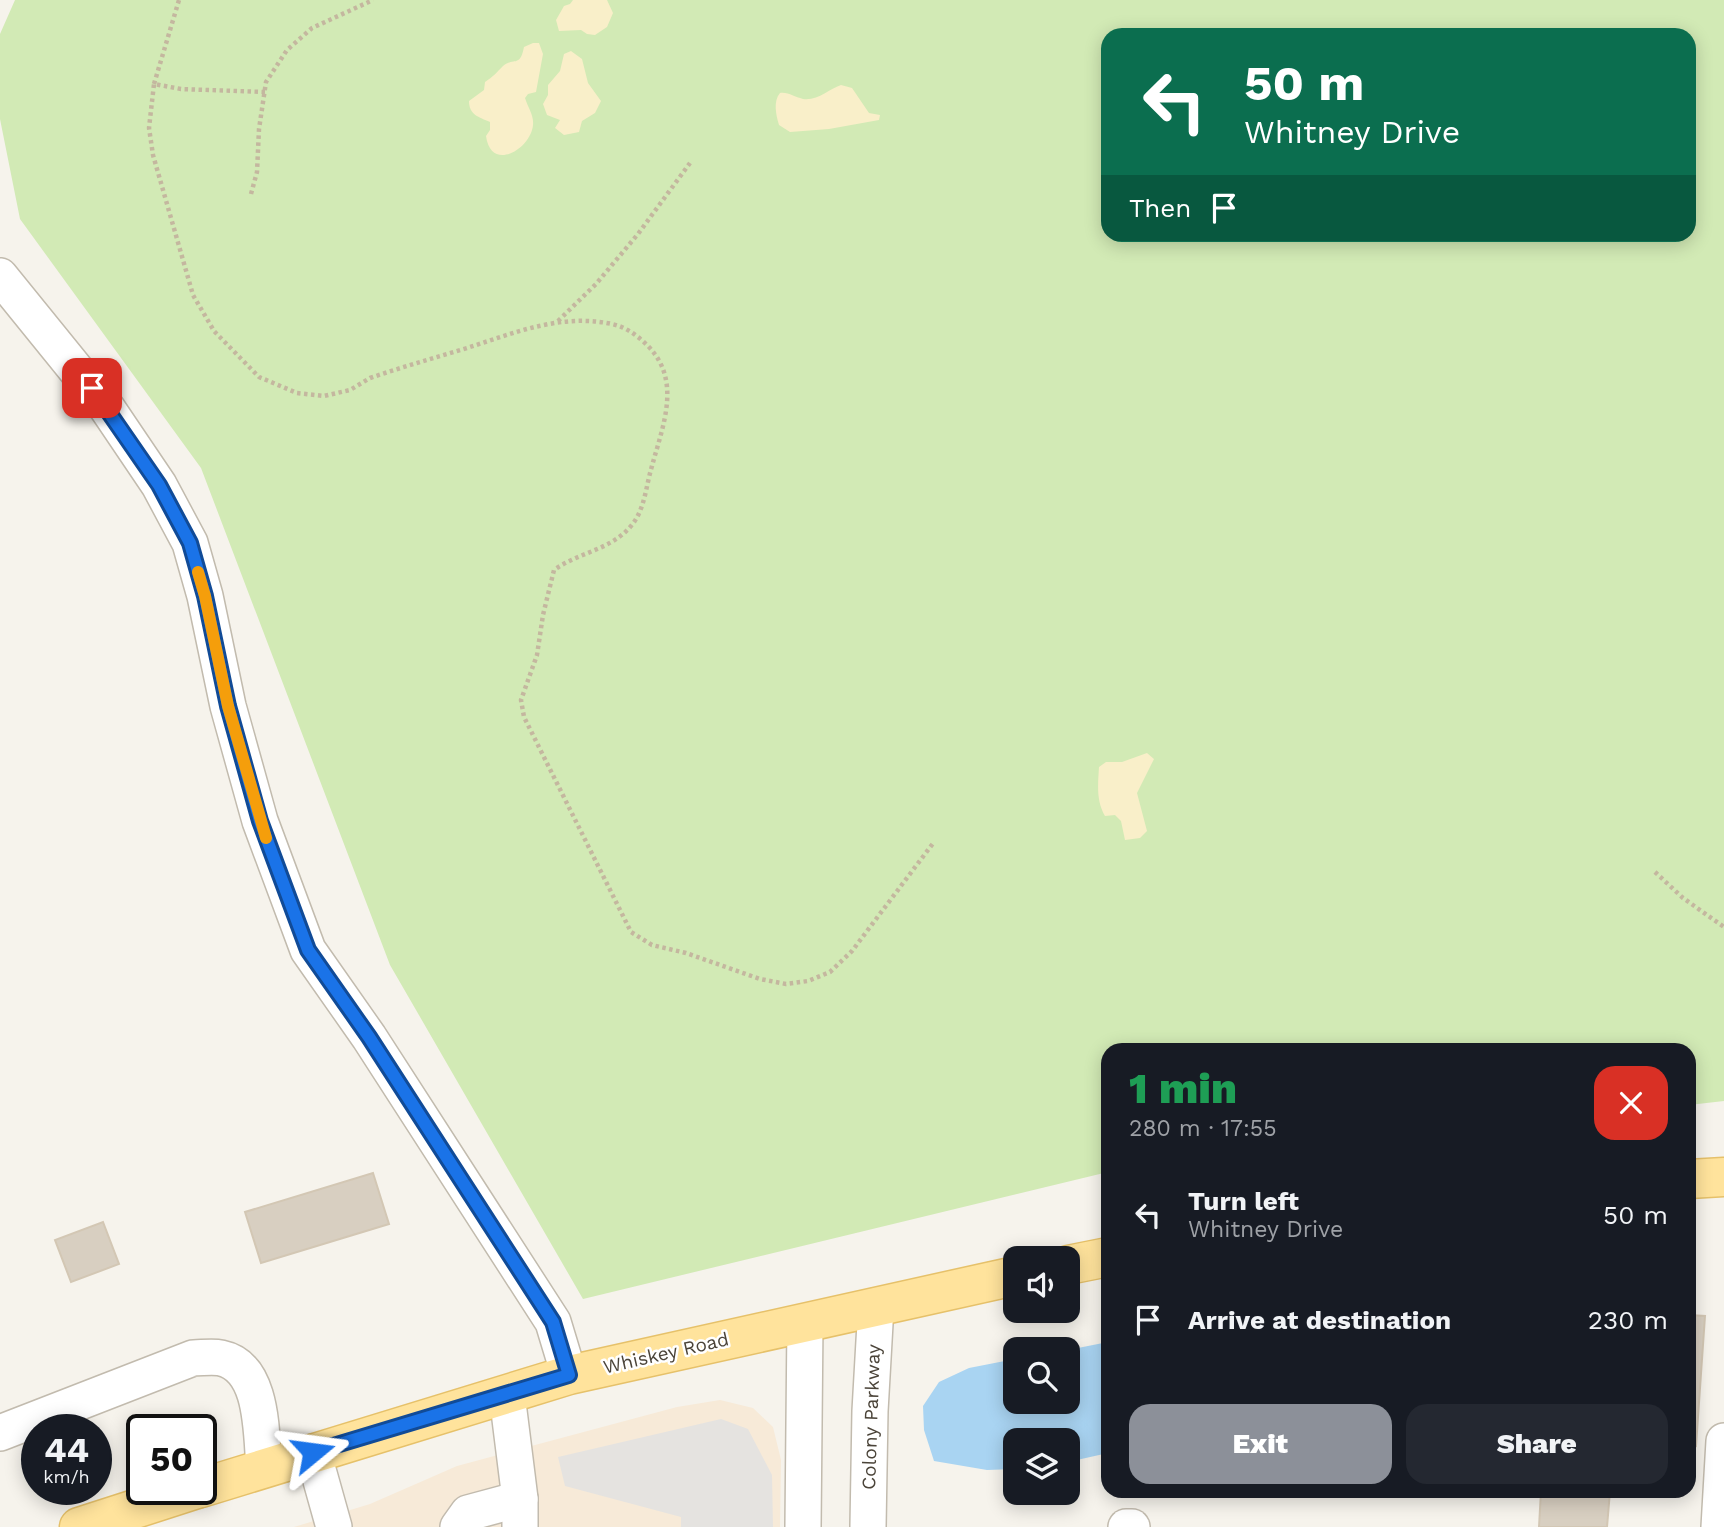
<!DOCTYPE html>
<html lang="en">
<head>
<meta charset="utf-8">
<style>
  :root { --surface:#171b24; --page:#242831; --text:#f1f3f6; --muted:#9ea1a6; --accent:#8c9099 }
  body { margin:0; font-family:"Work Sans",sans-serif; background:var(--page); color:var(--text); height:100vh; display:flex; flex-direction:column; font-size:26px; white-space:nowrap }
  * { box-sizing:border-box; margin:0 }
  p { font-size:23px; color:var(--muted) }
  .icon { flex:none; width:38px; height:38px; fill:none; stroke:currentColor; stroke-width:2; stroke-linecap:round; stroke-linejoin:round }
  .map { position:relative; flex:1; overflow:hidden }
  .side { position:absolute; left:1101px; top:1043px; width:595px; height:455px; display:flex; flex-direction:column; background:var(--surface); border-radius:21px; box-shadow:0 4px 18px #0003 }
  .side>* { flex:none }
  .top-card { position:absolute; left:1101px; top:28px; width:595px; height:214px; border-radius:21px; box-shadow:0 4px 18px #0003; background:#0b6e4f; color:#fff; overflow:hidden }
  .controls { position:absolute; left:1003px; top:1246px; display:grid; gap:14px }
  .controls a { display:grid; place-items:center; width:77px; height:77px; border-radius:14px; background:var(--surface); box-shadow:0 4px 18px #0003; font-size:35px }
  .speed { position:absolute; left:21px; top:1414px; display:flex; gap:14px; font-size:35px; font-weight:700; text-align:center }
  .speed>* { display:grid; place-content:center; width:91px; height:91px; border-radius:50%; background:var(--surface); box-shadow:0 4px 18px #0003; line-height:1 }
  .speed small { font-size:18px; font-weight:400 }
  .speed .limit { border:4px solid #111; border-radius:10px; background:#fff; color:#111 }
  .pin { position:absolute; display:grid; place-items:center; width:60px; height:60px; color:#fff; margin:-30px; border-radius:14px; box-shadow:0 4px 10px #0006 }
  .me { position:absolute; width:77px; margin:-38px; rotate:74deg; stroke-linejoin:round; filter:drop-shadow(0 0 5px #0008) }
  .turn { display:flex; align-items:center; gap:24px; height:147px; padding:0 28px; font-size:32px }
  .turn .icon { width:91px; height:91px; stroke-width:2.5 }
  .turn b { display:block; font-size:49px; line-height:60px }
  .then { display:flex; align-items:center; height:66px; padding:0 28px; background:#0003; gap:14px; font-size:26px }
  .round { display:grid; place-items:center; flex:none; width:74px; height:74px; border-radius:21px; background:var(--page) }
  .overview { display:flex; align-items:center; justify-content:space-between; height:119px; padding:0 28px }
  h1 { font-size:42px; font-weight:800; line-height:52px; color:#1e9e55 }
  .cta { display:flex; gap:14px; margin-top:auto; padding:14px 28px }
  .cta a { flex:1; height:80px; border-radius:21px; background:var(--accent); color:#fff; font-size:28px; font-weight:800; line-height:80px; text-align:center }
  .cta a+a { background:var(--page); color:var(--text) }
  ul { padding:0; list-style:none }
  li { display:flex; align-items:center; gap:21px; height:105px; padding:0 28px }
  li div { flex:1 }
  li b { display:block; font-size:26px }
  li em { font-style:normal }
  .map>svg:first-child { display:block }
  .commercial { fill:#f7ead8 }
  .green { fill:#d2eab5; fill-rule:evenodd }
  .sand { fill:#f9efc9 }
  .parking { fill:#e5e3e0 }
  .water { fill:#a9d4f2 }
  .building { fill:#d8cfc1; stroke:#d3c7b4; stroke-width:2 }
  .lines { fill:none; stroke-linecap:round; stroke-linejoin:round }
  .minor-casing { stroke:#c2bbae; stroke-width:38 }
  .major-casing { stroke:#e6c16a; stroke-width:41 }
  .path { stroke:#c4b79f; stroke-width:4.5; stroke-dasharray:3.5 3.5; stroke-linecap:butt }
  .minor { stroke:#fff; stroke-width:35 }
  .major { stroke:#ffe39c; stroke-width:38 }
  .route-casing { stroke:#114b97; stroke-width:18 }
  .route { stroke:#1a73e8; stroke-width:12 }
  .slow { stroke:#f59e0b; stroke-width:12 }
  .labels { text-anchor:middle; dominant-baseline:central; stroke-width:5; stroke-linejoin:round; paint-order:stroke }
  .street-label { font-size:19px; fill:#4b4439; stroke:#fff }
</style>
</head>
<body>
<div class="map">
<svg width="1724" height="1527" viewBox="0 0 1724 1527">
  <rect width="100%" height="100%" fill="#f6f3ec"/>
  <polygon class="commercial" points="720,1400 753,1408 773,1427 781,1460 780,1527 294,1527 370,1504 457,1466 677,1407"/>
  <path class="green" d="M15,0H1724V1101L1689,1105V1050H1108V1172L583,1299L390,965L201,468L20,219L0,119V34ZM1108,35H1689V234H1108Z"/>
  <g class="sand">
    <polygon points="573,0 607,0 613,13 607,27 595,35 587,34 581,30 559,31 556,20 564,6 570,4"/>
    <path d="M533,43H539L543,54L536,92L528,94L525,98C528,108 534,115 533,125C531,149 491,173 486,136L490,130V122C479,117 469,115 469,101L484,90L485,82C493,77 497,72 503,66C514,57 520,68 524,47Z"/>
    <polygon points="571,51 582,59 588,83 601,101 595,113 582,121 579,132 564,135 555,128 560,120 547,115 543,104 548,95 548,85 560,71 564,54"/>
    <path d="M841,85L852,88L869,113L880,115L879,120L829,129L790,132L779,125C776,115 773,101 780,93C789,92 794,97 803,99C818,101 829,89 841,85Z"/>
    <path d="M1147,753L1154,759L1137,793L1147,831L1140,838L1125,840L1121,821L1115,815L1105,816C1096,800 1098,785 1099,767L1106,762H1122Z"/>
  </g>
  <polygon class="parking" points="721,1419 748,1429 772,1475 773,1527 681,1527 681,1517 565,1486 558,1457"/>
  <polygon class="water" points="1108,1342 1108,1453 1068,1462 1068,1440 1015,1440 1015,1469 987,1470 934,1461 924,1430 923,1406 939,1382 969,1368 1015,1359 1015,1402 1068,1402 1068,1350"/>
  <g class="building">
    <polygon points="373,1173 389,1224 261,1263 245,1212"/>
    <polygon points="103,1222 119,1264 71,1282 55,1240"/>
    <polygon points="1689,1315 1705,1316 1696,1446 1689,1445"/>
    <polygon points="1541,1491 1610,1491 1607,1527 1539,1527"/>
  </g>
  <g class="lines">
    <defs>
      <g id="minor">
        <polyline points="0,276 107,408 159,485 190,543 205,596 228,706 260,821 308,950 369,1037 553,1322 569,1375"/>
        <polyline points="507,1395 520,1499 520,1527"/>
        <path d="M0,1433L193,1358C202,1358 212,1356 221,1358C264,1367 261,1434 264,1468"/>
        <polyline points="313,1452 334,1527"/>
        <polyline points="458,1527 468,1513 520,1499"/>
        <polyline points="803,1527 805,1322"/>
        <polyline points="868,1527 870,1411 876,1306"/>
        <polyline points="1126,1527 1132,1527"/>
        <polyline points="1719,1527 1724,1441"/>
      </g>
      <g id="major">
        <polyline points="1689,1179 1724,1177"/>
        <polyline points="1068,1265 1108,1257"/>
        <polyline points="201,1488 569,1375 1015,1276"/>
        <polyline points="79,1527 197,1489"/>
      </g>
    </defs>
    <use href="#minor" class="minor-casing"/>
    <use href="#major" class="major-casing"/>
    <g class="path">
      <polyline points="154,84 179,0"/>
      <path d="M265,92L181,89L154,84L149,128L153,155L193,295L214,331L259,377L297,393L324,396L350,390L370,378C402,367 434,358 467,348C514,333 561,313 612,324C626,327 638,336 648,346C682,381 663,425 652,466C646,485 645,510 631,526C611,550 579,552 554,570L543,615L537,655L521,700L524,717L631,932L652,945L686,953L760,979L786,984L808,981L830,972L852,951L934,842"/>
      <polyline points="251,194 257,172 259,129 266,82 287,50 312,28 373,0"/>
      <polyline points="558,321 596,284 638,234 690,163"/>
      <polyline points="1655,872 1683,898 1724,927"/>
    </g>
    <use href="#minor" class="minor"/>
    <use href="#major" class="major"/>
  </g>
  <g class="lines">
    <defs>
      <polyline id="route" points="92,388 159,485 190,543 205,596 228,706 260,821 308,950 369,1037 553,1322 569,1375 313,1452"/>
    </defs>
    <use href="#route" class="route-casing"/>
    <use href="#route" class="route"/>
    <polyline class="slow" points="198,572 205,596 228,706 266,838"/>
  </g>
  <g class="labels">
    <g class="street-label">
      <text transform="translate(666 1353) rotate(-13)">Whiskey Road</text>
      <text transform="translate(871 1417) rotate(-88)">Colony Parkway</text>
    </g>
  </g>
</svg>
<div class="controls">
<a><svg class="icon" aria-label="sound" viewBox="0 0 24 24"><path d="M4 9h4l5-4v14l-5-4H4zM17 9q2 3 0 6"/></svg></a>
<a><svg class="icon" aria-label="search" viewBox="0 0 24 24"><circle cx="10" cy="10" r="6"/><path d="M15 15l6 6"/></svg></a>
<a><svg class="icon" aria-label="layers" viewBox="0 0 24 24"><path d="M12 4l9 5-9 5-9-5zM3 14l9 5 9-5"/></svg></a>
</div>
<div class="speed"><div>44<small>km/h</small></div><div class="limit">50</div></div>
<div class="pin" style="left:92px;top:388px;background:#d93025"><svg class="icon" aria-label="arrive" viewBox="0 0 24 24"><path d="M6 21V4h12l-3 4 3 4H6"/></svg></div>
<svg class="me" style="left:313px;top:1452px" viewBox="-20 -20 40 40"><path d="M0-17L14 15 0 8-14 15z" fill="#1a73e8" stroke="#fff" stroke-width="4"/></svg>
<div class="top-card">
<div class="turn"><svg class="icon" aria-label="left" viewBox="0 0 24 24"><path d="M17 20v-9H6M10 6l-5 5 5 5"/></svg><div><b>50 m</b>Whitney Drive</div></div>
<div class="then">Then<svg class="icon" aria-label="arrive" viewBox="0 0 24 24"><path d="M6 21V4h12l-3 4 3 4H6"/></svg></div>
</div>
<section class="side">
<div class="overview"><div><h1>1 min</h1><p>280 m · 17:55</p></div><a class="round" style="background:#d93025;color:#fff"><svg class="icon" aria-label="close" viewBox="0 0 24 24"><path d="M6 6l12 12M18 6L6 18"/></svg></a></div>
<ul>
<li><svg class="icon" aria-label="left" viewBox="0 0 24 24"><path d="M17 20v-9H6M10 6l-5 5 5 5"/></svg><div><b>Turn left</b><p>Whitney Drive</p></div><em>50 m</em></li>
<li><svg class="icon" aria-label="arrive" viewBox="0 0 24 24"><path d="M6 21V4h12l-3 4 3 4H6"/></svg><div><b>Arrive at destination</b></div><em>230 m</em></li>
</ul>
<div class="cta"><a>Exit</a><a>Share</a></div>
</section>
</div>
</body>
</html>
